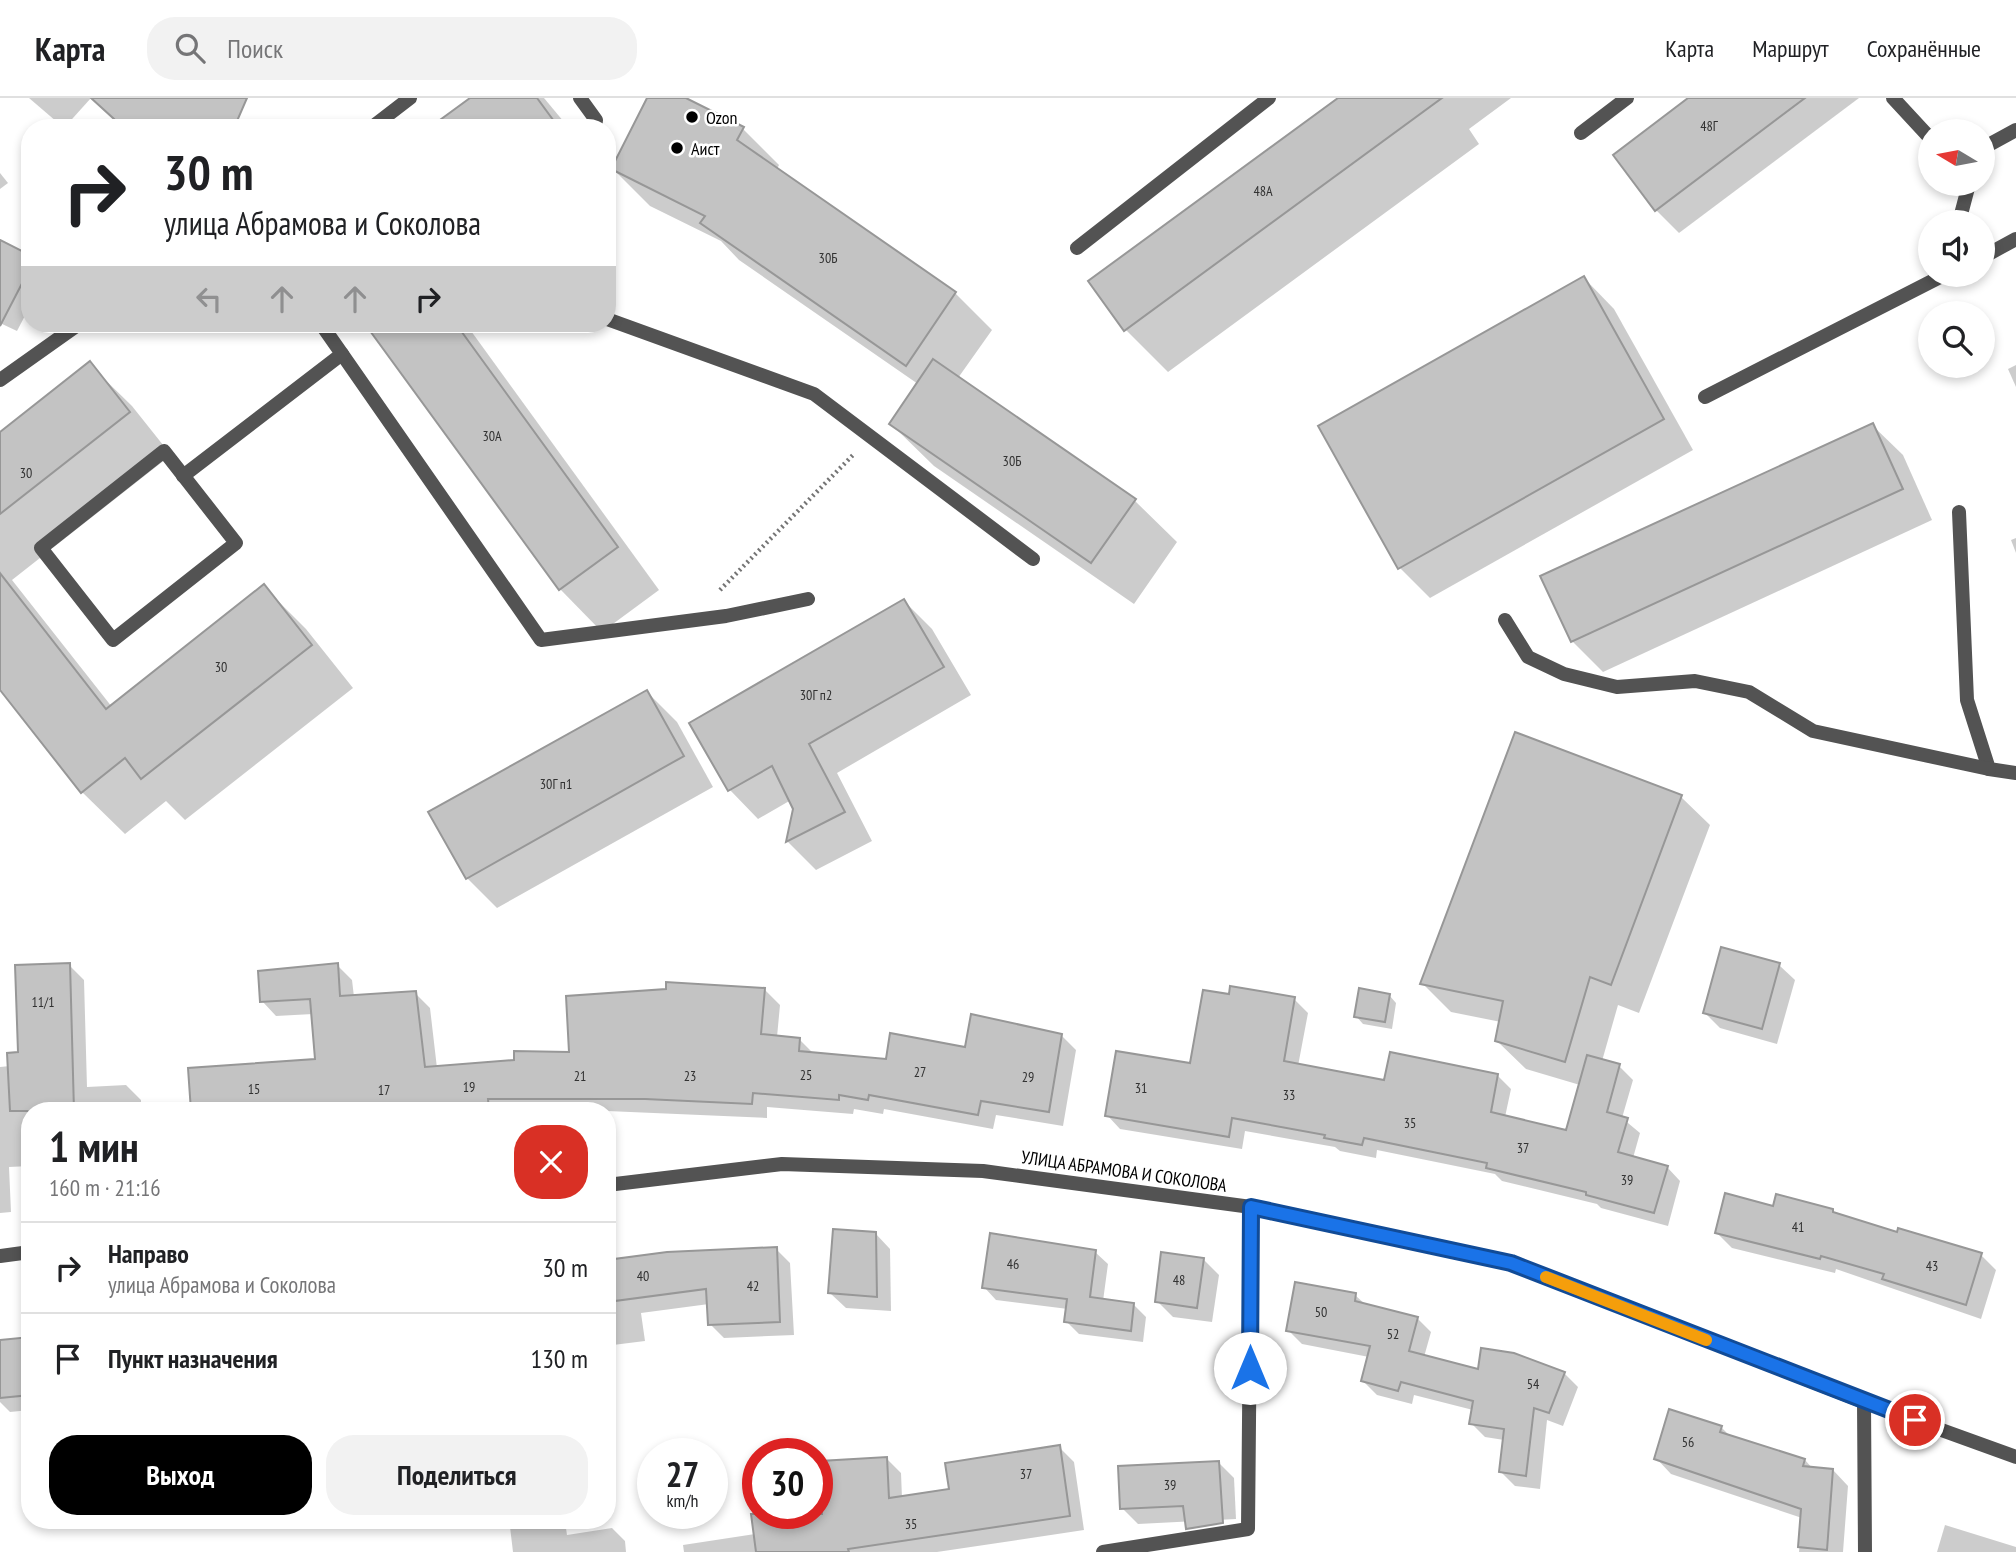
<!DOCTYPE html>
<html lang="ru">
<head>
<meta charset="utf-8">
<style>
  :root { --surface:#fff; --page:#f2f2f2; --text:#202124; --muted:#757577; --line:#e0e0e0; --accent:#000 }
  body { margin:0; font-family:"PT Sans Narrow",sans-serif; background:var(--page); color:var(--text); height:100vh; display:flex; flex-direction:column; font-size:26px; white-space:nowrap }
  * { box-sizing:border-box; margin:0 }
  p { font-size:23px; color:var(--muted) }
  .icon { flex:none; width:38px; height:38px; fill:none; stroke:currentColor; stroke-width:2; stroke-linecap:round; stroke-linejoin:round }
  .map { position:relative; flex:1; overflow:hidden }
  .side { position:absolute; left:21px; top:1004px; width:595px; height:427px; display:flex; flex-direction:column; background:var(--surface); border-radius:28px; box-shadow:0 4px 10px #0003 }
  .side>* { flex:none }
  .top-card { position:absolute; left:21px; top:21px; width:595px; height:214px; border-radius:28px; box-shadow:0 4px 10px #0003; background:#fff; color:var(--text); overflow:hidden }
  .needle { width:46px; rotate:280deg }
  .fabs { position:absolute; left:1918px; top:21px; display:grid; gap:14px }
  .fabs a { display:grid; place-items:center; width:77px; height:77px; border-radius:50%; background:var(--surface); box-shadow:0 4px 10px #0003; font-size:35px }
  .speed { position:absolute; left:637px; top:1340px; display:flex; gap:14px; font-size:35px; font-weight:700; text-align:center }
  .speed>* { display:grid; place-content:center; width:91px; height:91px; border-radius:50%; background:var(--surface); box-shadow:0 4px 10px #0003; line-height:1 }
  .speed small { font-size:18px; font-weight:400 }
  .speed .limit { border:10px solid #d22; background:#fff; color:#111 }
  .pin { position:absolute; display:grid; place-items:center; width:60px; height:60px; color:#fff; margin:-30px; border:4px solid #fff; border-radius:50%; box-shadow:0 2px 7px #0007 }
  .me { position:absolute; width:77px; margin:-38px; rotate:0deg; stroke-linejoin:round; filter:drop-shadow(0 0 5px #0008) }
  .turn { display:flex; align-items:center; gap:24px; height:147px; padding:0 28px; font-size:32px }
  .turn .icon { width:91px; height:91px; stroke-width:2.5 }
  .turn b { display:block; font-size:49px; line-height:60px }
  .lanes { display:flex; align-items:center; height:66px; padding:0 28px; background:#0003; justify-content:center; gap:35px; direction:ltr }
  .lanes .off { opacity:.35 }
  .round { display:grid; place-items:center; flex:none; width:74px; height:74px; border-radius:28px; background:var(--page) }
  .head { display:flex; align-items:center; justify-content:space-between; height:119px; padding:0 28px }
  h1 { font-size:42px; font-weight:600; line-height:52px }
  .cta { display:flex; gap:14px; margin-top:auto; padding:14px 28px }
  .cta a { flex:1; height:80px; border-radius:28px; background:var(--accent); color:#fff; font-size:28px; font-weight:600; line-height:80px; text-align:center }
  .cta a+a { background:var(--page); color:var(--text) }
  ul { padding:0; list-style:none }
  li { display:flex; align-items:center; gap:21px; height:91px; padding:0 28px; border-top:2px solid var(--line) }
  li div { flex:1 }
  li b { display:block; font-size:26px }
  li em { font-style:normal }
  header { display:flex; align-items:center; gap:42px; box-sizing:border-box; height:98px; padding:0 35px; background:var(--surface); border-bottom:2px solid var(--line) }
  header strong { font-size:33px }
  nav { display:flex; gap:38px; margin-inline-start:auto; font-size:24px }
  .search { width:490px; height:63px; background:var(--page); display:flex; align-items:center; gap:18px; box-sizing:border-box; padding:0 24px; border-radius:28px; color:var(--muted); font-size:26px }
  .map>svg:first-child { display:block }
  .shadow { fill:#0003 }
  .building { fill:#c3c3c3; stroke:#979797; stroke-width:2 }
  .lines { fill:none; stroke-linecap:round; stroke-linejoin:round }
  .path { stroke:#757575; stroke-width:4.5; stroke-dasharray:2 3.5; stroke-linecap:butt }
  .lane { stroke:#535353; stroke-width:14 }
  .street { stroke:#535353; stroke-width:14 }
  .route-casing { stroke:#114b97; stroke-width:18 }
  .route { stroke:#1a73e8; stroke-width:12 }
  .slow { stroke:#f59e0b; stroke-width:12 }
  .poi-dot { fill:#000; stroke:#fff; stroke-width:2.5 }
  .labels { text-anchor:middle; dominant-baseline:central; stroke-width:5; stroke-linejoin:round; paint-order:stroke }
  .number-label { font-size:14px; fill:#313131 }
  .poi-label { font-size:18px; fill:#000; stroke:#fff; text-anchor:start }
  .street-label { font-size:18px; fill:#000; stroke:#fff }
</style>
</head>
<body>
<header>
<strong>Карта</strong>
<div class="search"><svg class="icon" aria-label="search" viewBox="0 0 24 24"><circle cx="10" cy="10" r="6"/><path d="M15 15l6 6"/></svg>Поиск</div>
<nav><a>Карта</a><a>Маршрут</a><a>Сохранённые</a></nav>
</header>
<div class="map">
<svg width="2016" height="1454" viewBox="0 0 2016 1454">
  <rect width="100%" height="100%" fill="#fff"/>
  <g class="shadow">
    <polygon points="29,0 91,0 64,30"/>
    <polygon points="473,0 544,0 569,30 432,30"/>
    <polygon points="649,0 682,0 743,31 779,67 777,71 955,195 992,232 958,280 1134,402 1177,444 1134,506 934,368 891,326 918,286 739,162 721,143 650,108 613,71"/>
    <polygon points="1341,0 1511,0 1469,31 1479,46 1168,274 1126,232 1090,184"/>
    <polygon points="1691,0 1859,0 1679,135 1656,112"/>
    <polygon points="0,75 8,85 0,91"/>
    <polygon points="0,144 30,159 30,208 17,233 0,225"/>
    <polygon points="1584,180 1614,211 1693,352 1430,500 1400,470"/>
    <polygon points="367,226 466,226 659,492 602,534 560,491"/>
    <polygon points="89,266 132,308 171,357 12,482 112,609 264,489 306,531 353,590 185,722 166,703 125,736 82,694 0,589 0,336"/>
    <polygon points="2016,267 2016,289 2008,271"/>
    <polygon points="1872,327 1903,357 1932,422 1603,574 1572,543"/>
    <polygon points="2016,440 2016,455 2011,442"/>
    <polygon points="904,503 932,531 971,597 837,675 872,743 816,772 788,744 795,710 791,702 758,721 730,692 691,626"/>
    <polygon points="647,594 677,624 713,689 497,810 467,780"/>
    <polygon points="1681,699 1710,727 1639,915 1618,907 1602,963 1619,968 1633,982 1622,1020 1640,1035 1633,1060 1667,1069 1680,1083 1668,1128 1601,1110 1597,1106 1502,1083 1495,1076 1377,1052 1376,1060 1340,1053 1335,1049 1245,1033 1242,1051 1120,1031 1107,1017 1192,967 1230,898 1294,901 1308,915 1298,968 1385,984 1498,978 1511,991 1505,1019 1567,1034 1580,987 1526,971 1497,943 1501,924 1451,914 1422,885"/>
    <polygon points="69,867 84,882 87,989 126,987 141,1002 141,1010 192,1006 317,963 313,916 276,918 262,903 337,867 352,882 354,899 415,895 430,910 437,970 571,955 765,892 780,907 777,939 799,941 814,956 887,963 1061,937 1076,952 1063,1028 996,1017 993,1031 884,1011 883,1016 854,1011 853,1016 767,1009 767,1020 607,1013 30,1013 30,1068 9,1069 11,1114 0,1115 0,969 10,968 19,956"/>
    <polygon points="1779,867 1795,882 1777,946 1720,930 1704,914"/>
    <polygon points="1389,897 1396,905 1392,931 1363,926 1356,918"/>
    <polygon points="1832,1113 1837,1117 1898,1137 1981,1157 1996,1172 1981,1221 1836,1171 1835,1175 1732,1150 1717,1135"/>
    <polygon points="875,1135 890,1151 891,1213 846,1210 830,1195"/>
    <polygon points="776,1151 790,1165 794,1237 724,1240 710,1226 709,1206 641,1215 645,1243 613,1247 616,1302 607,1302 607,1163"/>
    <polygon points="1095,1154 1108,1166 1103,1203 1134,1207 1146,1219 1143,1244 1079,1236 1066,1223 1068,1211 996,1202 984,1189"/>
    <polygon points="1203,1161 1219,1177 1212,1224 1173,1219 1157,1203"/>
    <polygon points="1355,1197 1367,1208 1417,1220 1431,1234 1424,1259 1479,1273 1564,1275 1578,1289 1563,1328 1547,1322 1540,1391 1515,1388 1501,1374 1504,1342 1485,1339 1471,1325 1473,1312 1414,1297 1412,1306 1377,1297 1363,1283 1369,1259 1302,1246 1288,1232"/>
    <polygon points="30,1240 30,1312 10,1314 0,1304 0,1243"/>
    <polygon points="1721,1329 1731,1339 1805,1362 1813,1371 1833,1372 1848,1388 1843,1454 1799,1454 1802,1420 1671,1376 1656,1360"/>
    <polygon points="1059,1349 1074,1364 1084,1432 937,1454 684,1454 683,1447 755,1436 751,1406 758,1405 758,1416 817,1416 817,1364 887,1361 901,1375 902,1400 951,1393"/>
    <polygon points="803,1350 809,1356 778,1356 778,1353"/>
    <polygon points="1219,1365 1234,1380 1236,1421 1138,1426 1122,1410"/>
    <polygon points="514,1423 565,1423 567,1437 612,1430 625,1443 626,1454 513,1454 510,1429 515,1428"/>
    <polygon points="1945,1427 2016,1449 2016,1454 1937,1454"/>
  </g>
  <g class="building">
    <polygon points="91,0 247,0 234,30 116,30 111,25 114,21"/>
    <polygon points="470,0 537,0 559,30 429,30"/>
    <polygon points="647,0 686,0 744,29 737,42 956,194 906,268 700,125 705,118 611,71"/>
    <polygon points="1338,0 1442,0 1124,233 1088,183"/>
    <polygon points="1688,0 1805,0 1655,113 1613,57"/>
    <polygon points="0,142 30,157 30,170 0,228"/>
    <polygon points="1584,178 1664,321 1398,471 1318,328"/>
    <polygon points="365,226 456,226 618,449 559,492"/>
    <polygon points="933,261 1136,401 1091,465 889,326"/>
    <polygon points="90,263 130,314 0,416 0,334"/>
    <polygon points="1873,325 1903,391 1571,544 1540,478"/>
    <polygon points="0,475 106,611 264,486 312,547 141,681 125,660 81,695 0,592"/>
    <polygon points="904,501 944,569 809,646 845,714 786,744 793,711 772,668 728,693 689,625"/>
    <polygon points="647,592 684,658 466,781 428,714"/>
    <polygon points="1515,634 1682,697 1611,887 1590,879 1565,964 1495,943 1503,903 1420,886"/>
    <polygon points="1721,849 1780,865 1762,931 1703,915"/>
    <polygon points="70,865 74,1013 10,1013 7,955 18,954 15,867"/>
    <polygon points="338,865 340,898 416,893 425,969 514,962 514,953 569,954 566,898 666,891 666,884 765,890 761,936 800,940 799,953 886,961 890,935 965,949 971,916 1062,936 1049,1014 981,1003 978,1017 869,997 868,1002 839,997 839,1002 753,995 752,1006 645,1001 488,1001 489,1011 466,1013 191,1013 188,970 315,961 310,901 260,904 258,873"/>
    <polygon points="1230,888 1295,899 1284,963 1384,982 1390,954 1498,976 1491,1014 1566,1032 1587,957 1620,966 1607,1014 1628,1020 1618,1054 1668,1068 1654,1115 1586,1097 1586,1094 1486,1070 1487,1065 1364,1040 1362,1047 1324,1040 1325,1037 1232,1020 1229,1039 1105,1018 1116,953 1190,965 1203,892 1229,896"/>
    <polygon points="1359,890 1390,896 1385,924 1354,919"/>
    <polygon points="1725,1095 1773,1108 1776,1096 1833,1111 1833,1114 1897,1134 1898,1130 1982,1155 1966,1207 1882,1181 1884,1176 1821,1158 1820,1161 1715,1135"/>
    <polygon points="833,1131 876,1134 877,1199 828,1195"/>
    <polygon points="990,1135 1096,1152 1090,1199 1134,1205 1131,1233 1064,1224 1067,1201 982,1190"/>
    <polygon points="777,1149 780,1224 708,1227 706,1191 607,1204 607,1162 667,1154"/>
    <polygon points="1161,1154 1204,1160 1197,1210 1155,1204"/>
    <polygon points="1295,1184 1356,1195 1355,1203 1418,1219 1409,1253 1478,1271 1481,1250 1514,1255 1565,1274 1549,1315 1534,1310 1526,1378 1499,1374 1504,1331 1469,1326 1473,1303 1401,1284 1398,1293 1361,1283 1370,1248 1286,1233"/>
    <polygon points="30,1239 30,1297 0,1300 0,1242"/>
    <polygon points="1669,1311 1722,1328 1720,1334 1805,1361 1803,1368 1833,1371 1827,1452 1798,1449 1801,1411 1654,1361"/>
    <polygon points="1060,1347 1070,1418 848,1451 849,1454 756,1454 751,1416 822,1416 820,1363 887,1359 889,1400 949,1391 945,1365"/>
    <polygon points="1219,1363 1223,1425 1186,1431 1183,1408 1120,1411 1118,1368"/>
  </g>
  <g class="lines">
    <polyline class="path" points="720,492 854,356"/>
    <g class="lane">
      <polyline points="580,0 596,22 595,30"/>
      <polyline points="1893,0 1930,40"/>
      <polyline points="371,30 410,0"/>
      <polyline points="1581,35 1627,0"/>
      <polyline points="1983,50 2016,32"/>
      <polyline points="1959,124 1969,86"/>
      <polyline points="1077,150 1269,0"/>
      <polyline points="1983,159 2016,141"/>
      <polyline points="607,221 814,296 1033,461"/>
      <polyline points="342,256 541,542 726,518 808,501"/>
      <polyline points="0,282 79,226"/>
      <polyline points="1705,299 1944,177"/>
      <polygon points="164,353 236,445 113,542 41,450"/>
      <polyline points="183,378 342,256 321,226"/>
      <polyline points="1959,414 1967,602 1989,671 2016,675"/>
      <polyline points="1505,522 1528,559 1564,576 1617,589 1695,583 1749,594 1813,633 1989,671"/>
    </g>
    <g class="street">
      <polyline points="607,1087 782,1066 983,1073 1251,1109 1511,1165 1864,1304 2016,1359"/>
      <polyline points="0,1158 30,1154"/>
      <polyline points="1864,1304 1865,1454"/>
      <polyline points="1103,1454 1248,1431 1251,1109"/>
    </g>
  </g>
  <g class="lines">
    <defs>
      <polyline id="route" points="1250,1270 1251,1109 1511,1165 1915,1322"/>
    </defs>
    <use href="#route" class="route-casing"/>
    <use href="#route" class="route"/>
    <polyline class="slow" points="1546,1179 1706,1242"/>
  </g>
  <g class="poi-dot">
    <circle cx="692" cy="19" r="7"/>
    <circle cx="677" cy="50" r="7"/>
  </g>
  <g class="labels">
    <g class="number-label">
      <text x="1709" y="28">48Г</text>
      <text x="1263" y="93">48А</text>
      <text x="828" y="160">30Б</text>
      <text x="492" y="338">30А</text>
      <text x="1012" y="363">30Б</text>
      <text x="26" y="375">30</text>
      <text x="221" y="569">30</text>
      <text x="816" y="597">30Г п2</text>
      <text x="556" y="686">30Г п1</text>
      <text x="43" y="904">11/1</text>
      <text x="920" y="974">27</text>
      <text x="806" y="977">25</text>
      <text x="580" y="978">21</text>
      <text x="690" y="978">23</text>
      <text x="1028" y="979">29</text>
      <text x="469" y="989">19</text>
      <text x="1141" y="990">31</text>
      <text x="254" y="991">15</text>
      <text x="384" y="992">17</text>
      <text x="1289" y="997">33</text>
      <text x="1410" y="1025">35</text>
      <text x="1523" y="1050">37</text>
      <text x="1627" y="1082">39</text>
      <text x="1798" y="1129">41</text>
      <text x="1013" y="1166">46</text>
      <text x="1932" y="1168">43</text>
      <text x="643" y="1178">40</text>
      <text x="1179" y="1182">48</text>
      <text x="753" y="1188">42</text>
      <text x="1321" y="1214">50</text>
      <text x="1393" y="1236">52</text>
      <text x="1533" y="1286">54</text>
      <text x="1688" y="1344">56</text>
      <text x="1026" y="1376">37</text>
      <text x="1170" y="1387">39</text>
      <text x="911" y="1426">35</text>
    </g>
    <g class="poi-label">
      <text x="706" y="19">Ozon</text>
      <text x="691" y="50">Аист</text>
    </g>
    <g class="street-label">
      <text transform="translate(1124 1073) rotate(8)">УЛИЦА АБРАМОВА И СОКОЛОВА</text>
    </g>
  </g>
</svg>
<div class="fabs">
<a><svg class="needle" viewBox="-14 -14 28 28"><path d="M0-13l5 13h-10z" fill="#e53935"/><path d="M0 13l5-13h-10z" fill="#757577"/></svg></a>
<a><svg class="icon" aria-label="sound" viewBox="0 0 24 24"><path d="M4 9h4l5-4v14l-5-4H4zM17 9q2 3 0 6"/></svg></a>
<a><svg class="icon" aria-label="search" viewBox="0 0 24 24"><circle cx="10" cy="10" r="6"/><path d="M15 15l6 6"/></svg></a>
</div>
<div class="speed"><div>27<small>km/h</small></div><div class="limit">30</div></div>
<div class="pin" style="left:1915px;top:1322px;background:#d93025"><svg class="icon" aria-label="arrive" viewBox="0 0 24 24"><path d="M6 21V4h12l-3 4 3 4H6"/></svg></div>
<svg class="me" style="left:1250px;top:1270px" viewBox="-20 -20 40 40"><circle r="19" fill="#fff"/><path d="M0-13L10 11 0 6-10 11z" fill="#1a73e8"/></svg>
<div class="top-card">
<div class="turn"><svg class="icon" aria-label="right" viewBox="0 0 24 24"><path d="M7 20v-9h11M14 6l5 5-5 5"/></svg><div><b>30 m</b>улица Абрамова и Соколова</div></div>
<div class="lanes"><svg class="icon off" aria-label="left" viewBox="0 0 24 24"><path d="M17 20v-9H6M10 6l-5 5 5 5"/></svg><svg class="icon off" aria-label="ahead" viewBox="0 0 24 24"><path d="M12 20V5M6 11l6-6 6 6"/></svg><svg class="icon off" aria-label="ahead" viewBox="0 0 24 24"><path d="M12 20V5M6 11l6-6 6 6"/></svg><svg class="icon" aria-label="right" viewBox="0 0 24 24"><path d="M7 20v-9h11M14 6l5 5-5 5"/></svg></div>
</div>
<section class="side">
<div class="head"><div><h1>1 мин</h1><p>160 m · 21:16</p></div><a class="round" style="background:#d93025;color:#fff"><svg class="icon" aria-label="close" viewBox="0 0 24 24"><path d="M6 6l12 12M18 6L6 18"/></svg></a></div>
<ul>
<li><svg class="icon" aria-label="right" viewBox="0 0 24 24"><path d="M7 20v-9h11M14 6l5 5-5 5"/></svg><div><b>Направо</b><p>улица Абрамова и Соколова</p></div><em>30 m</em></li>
<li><svg class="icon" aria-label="arrive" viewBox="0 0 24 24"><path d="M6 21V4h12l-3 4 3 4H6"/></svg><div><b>Пункт назначения</b></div><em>130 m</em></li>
</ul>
<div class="cta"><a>Выход</a><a>Поделиться</a></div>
</section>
</div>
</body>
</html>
